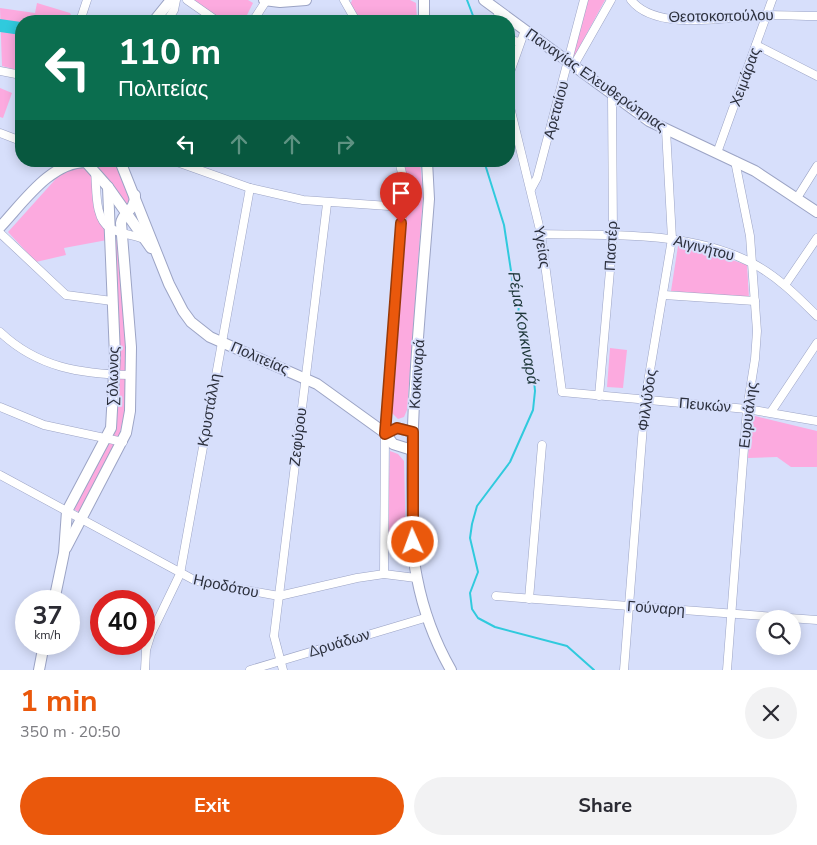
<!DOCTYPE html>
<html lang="en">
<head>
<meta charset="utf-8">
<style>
  :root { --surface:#fff; --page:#f2f2f3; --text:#2b2b33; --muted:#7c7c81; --accent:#ea580c }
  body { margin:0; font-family:"Nunito Sans",sans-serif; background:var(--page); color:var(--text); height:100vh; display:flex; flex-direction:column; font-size:19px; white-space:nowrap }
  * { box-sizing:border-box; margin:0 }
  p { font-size:16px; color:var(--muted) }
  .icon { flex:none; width:28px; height:28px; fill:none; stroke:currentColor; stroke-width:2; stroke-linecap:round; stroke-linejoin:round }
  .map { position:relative; height:670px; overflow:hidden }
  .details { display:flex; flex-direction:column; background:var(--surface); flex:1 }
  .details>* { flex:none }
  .banner { position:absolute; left:15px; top:15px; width:500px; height:152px; border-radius:20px; box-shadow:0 2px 12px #0003; background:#0b6e4f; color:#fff; overflow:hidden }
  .buttons { position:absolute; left:756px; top:610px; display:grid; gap:10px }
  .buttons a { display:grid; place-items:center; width:45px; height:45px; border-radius:50%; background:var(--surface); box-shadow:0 2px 12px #0003; font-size:25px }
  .speed { position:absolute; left:15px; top:590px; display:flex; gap:10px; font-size:25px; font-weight:700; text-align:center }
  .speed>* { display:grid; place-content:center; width:65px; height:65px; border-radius:50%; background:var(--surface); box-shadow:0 2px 12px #0003; line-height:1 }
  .speed small { font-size:12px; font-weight:400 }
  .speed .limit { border:8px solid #d22; background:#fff; color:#111 }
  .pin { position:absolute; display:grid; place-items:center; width:42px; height:42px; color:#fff; margin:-51px -21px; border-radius:50% 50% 50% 0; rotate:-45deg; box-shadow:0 0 5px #0007 }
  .pin .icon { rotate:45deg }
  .me { position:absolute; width:55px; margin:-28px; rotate:358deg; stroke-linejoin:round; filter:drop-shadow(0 0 4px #0008) }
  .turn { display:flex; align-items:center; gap:18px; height:105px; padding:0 20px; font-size:22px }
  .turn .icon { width:65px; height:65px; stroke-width:2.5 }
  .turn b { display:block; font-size:35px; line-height:42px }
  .lanes { display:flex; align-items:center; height:48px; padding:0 20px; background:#0003; justify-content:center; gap:25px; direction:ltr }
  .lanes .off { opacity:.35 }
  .round { display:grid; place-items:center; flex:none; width:52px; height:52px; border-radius:26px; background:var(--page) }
  .head { display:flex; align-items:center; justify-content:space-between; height:85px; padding:0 20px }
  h1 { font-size:30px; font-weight:700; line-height:38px; color:var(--accent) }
  .cta { display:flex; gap:10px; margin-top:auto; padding:10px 20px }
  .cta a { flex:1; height:58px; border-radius:30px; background:var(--accent); color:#fff; font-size:20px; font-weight:700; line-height:58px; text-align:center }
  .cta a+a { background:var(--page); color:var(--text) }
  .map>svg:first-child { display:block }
  .green { fill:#fcaadf }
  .water { fill:#30cadd }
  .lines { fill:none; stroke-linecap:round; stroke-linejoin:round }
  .stream { stroke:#30cadd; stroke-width:2 }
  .minor-casing { stroke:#9ca4c5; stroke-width:9 }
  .tertiary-casing { stroke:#9ca4c5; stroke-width:12 }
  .minor { stroke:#fff; stroke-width:8 }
  .tertiary { stroke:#fff; stroke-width:10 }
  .route-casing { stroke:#983908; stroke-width:12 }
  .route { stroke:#ea580c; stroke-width:9 }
  .labels { text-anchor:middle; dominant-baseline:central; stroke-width:4; stroke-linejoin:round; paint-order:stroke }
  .street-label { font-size:15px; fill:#2c303d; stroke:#d7dffb }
  .water-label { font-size:16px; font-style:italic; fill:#1e373a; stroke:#d7dffb }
</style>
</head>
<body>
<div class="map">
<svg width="817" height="670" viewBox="0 0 817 670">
  <rect width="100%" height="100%" fill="#d7dffb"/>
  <g class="green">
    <polygon points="191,0 248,0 253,3 244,21 221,21"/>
    <polygon points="352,0 410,0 416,3 417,21 360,21 350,6"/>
    <polygon points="588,0 605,0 574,57 573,56"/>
    <polygon points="37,3 70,13 74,21 21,21 21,71 2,66 0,8 35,13"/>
    <polygon points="0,88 12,93 3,118 0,117"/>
    <polygon points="91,161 117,161 133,199 130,205 123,203"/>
    <polygon points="403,161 420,161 423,196 407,410 404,417 398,419 390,411"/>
    <polygon points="70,167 83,167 91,174 107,240 64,248 66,255 36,262 8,232 62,172"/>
    <polygon points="115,239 121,243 127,372 120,371"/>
    <polygon points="678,246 694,247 747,265 749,298 671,291"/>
    <polygon points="610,348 627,350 623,388 607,387"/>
    <polygon points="120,378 127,378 127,399 119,438 112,436 117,412"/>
    <polygon points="751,415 817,431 817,467 791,467 777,457 748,458"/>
    <polygon points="108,442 117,446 80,513 72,508"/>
    <polygon points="390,451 398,454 404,461 406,546 387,546"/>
  </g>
  <polygon class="water" points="0,19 21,22 21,35 0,32"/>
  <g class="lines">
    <g class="stream">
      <polyline points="467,0 475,21"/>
      <polyline points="484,161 504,225 513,284 519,301 518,319 532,359 535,391 533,410 510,462 477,506 472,524 470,538 478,572 470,593 472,609 478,618 495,627 567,646 594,670"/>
    </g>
    <defs>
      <g id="minor">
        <polyline points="187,0 217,21"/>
        <polyline points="344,0 356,21"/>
        <path d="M631,0C657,33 730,16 767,15C784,15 800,16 817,16"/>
        <polyline points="497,9 500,21"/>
        <polyline points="80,21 87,0"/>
        <polyline points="167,21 174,10 176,0"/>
        <polyline points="253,21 266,1"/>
        <polyline points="509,40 520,42"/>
        <polyline points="756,45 817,76"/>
        <polyline points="574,65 611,0"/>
        <polyline points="0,71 21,75"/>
        <polyline points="509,75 525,30"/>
        <polyline points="509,103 541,234 562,392 747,409 817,421"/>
        <polyline points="0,133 21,141"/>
        <polyline points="717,153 772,0"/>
        <polyline points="174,161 250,188 303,200 403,207"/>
        <path d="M95,172C97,188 94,219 110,228C120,234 134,235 144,239"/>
        <polyline points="531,189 537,178 584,0"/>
        <polyline points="797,198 817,166"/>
        <polyline points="0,233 66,295 112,301"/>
        <path d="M541,234C611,236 688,230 752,263C777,276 797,296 817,316"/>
        <polyline points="785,285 817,238"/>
        <polyline points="664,295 755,301"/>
        <path d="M0,332C38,368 81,374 131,375"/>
        <polyline points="599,396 613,236 612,95"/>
        <polyline points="0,407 44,425 123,442"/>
        <polyline points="771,412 817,343"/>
        <polyline points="0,475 196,581 279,596 357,578 384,574 416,578"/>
        <polyline points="384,574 385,433 390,354 403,207 403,177 399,161"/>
        <polyline points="496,596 817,620"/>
        <polyline points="529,599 542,445"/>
        <polyline points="145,670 146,650 151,634 180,574 250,188"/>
        <polyline points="250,670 428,617"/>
        <polyline points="283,670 274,636 327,204"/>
        <polyline points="624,670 645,400 672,239 666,130"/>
        <polyline points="727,670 747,409 755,359 757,331 750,236 735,161"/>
      </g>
      <g id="tertiary">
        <polyline points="264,0 280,2 306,0"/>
        <polyline points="484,0 649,121 755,171 817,212"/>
        <polyline points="154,21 171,0"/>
        <polyline points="424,21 424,0"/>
        <polyline points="85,161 108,187 151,248"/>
        <polyline points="120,161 169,284 183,311 191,322 210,337 317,384 385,433"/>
        <path d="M427,161L429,199C422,292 412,386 412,479C412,512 410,545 417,578C423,609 435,642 451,670"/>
        <path d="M0,227C23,203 50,162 86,162"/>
        <polyline points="412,450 393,444 385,433 397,428 413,432"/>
        <path d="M66,548L126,433L130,411L131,347L121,223C123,211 135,212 135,195"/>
        <polyline points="54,601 64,553 67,511 111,428 115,356 108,187"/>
        <polyline points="39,670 44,644"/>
      </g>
    </defs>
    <use href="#minor" class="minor-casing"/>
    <use href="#tertiary" class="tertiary-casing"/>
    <use href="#minor" class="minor"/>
    <use href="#tertiary" class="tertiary"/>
  </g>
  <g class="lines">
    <defs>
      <polyline id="route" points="401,223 385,434 397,428 413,432 413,542"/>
    </defs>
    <use href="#route" class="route-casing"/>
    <use href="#route" class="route"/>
  </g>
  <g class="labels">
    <g class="street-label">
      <text transform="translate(721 16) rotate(-1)">Θεοτοκοπούλου</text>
      <text transform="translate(745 77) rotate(-70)">Χειμάρας</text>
      <text transform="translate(596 80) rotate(35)">Παναγίας Ελευθερώτριας</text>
      <text transform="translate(556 110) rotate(-75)">Αρεταίου</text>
      <text transform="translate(611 246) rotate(-87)">Παστέρ</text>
      <text transform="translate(542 247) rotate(81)">Υγείας</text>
      <text transform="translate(704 248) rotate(15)">Αιγινήτου</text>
      <text transform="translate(260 358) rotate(23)">Πολιτείας</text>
      <text transform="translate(417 374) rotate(-86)">Κοκκιναρά</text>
      <text transform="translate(113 376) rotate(-89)">Σόλωνος</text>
      <text transform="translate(647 400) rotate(-82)">Φιλλύδος</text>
      <text transform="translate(705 405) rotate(5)">Πευκών</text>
      <text transform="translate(209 410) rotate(-80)">Κρυστάλλη</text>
      <text transform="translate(748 415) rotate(-83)">Ευρυάλης</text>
      <text transform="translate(298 437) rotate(-83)">Ζεφύρου</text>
      <text transform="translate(226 586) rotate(12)">Ηροδότου</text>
      <text transform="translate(656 608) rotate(4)">Γούναρη</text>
      <text transform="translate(339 643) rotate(-17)">Δρυάδων</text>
    </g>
    <g class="water-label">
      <text transform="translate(523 328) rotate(80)">Ρέμα Κοκκιναρά</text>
    </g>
  </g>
</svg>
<div class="buttons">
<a><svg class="icon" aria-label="search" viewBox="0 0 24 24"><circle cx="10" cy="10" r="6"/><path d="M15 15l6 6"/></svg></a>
</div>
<div class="speed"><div>37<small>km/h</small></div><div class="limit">40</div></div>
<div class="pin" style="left:401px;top:223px;background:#d93025"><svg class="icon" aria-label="arrive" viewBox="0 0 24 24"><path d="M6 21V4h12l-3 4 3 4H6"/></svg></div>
<svg class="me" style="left:413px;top:542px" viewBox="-20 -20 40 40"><circle r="17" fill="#ea580c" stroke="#fff" stroke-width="3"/><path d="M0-11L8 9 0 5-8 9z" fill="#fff"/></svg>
<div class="banner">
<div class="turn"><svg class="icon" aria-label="left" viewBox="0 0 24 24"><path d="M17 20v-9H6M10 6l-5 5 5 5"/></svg><div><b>110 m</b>Πολιτείας</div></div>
<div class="lanes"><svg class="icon" aria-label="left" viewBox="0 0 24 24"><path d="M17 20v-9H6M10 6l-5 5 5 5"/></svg><svg class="icon off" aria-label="ahead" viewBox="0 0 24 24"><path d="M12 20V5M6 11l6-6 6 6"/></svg><svg class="icon off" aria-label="ahead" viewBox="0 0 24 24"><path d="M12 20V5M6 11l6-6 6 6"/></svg><svg class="icon off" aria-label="right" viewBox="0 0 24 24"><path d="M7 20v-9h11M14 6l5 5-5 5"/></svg></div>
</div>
</div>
<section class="details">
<div class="head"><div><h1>1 min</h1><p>350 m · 20:50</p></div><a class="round"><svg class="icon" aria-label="close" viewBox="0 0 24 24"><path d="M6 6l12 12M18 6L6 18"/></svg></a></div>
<div class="cta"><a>Exit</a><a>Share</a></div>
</section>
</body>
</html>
